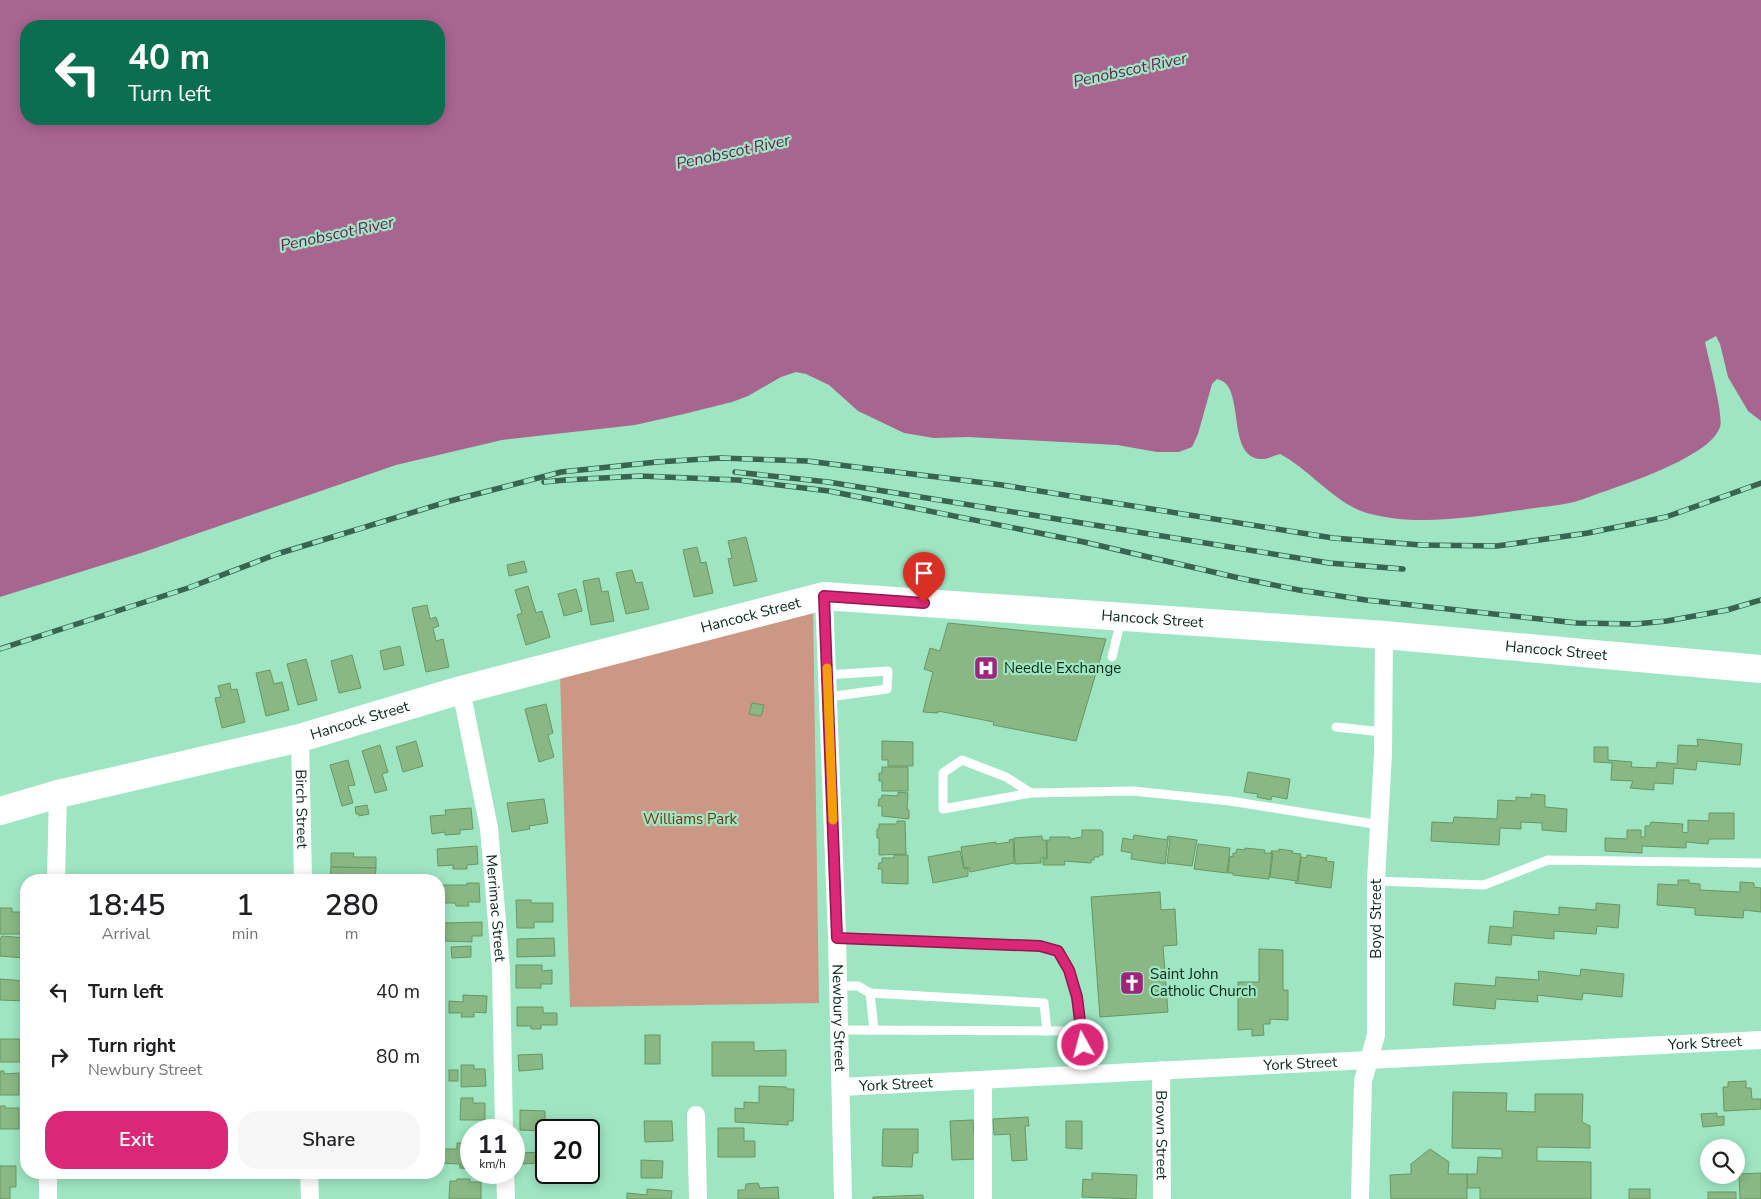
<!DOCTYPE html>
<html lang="en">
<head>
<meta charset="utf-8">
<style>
  :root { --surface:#fff; --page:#f6f6f6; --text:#202124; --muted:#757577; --accent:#db2777 }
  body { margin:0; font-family:"Nunito Sans",sans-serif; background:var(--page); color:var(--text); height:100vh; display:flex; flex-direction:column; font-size:19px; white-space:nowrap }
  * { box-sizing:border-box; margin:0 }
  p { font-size:16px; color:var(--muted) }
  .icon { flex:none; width:28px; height:28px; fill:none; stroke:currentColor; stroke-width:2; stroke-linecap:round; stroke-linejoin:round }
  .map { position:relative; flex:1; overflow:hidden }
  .panel { position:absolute; left:20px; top:874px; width:425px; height:305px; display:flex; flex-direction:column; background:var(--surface); border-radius:20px; box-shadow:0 2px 12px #0003 }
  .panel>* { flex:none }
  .top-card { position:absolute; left:20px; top:20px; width:425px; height:105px; border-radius:20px; box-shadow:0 2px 12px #0003; background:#0b6e4f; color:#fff; overflow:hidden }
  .tools { position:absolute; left:1700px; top:1139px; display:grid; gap:10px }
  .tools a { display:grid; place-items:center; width:45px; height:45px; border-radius:50%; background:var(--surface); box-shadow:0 2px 12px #0003; font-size:25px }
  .speed { position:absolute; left:460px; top:1119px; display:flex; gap:10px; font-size:25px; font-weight:700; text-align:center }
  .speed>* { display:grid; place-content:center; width:65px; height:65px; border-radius:50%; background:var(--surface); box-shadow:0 2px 12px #0003; line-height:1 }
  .speed small { font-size:12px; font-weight:400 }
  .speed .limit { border:2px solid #111; border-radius:8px; background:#fff; color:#111 }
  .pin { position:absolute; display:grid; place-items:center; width:42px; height:42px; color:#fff; margin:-51px -21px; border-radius:50% 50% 50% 0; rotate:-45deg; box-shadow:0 0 5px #0007 }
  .pin .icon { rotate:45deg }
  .me { position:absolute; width:55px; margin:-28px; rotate:353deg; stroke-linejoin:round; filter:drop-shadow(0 0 4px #0008) }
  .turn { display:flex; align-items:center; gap:18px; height:105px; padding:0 25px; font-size:22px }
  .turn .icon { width:65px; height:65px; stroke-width:2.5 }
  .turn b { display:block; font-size:35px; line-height:42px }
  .eta { display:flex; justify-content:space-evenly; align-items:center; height:85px; text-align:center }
  .eta b { font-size:30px; font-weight:600; line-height:35px }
  .cta { display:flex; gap:10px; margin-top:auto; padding:10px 25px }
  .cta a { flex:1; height:58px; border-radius:20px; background:var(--accent); color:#fff; font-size:20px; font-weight:600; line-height:58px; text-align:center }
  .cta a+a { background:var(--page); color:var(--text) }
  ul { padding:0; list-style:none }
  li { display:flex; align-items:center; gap:15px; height:65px; padding:0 25px }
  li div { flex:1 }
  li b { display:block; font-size:19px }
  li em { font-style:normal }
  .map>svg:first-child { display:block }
  .green { fill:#ca9885 }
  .water { fill:#a86590; fill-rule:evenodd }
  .building { fill:#89b884; stroke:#689563 }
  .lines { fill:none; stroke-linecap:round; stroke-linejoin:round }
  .service { stroke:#fff; stroke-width:9 }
  .minor { stroke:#fff; stroke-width:18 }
  .primary { stroke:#fff; stroke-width:28 }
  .rail-casing { stroke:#396550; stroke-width:5.5 }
  .rail { stroke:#9ee6c2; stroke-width:4; stroke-dasharray:11; stroke-linecap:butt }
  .route-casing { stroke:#8e194d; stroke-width:12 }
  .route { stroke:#db2777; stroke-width:9 }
  .slow { stroke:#f59e0b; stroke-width:9 }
  .labels { text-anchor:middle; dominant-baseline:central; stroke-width:4.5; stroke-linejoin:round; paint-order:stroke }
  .street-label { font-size:15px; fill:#09281a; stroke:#9ee6c2 }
  .poi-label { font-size:15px; fill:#09281a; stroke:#9ee6c2; text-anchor:start }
  .park-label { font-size:15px; fill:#793315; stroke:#9ee6c2 }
  .water-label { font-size:16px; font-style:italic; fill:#6c1954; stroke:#9ee6c2 }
</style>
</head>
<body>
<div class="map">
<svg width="1761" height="1199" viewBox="0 0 1761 1199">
  <rect width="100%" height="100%" fill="#9ee6c2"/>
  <polygon class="green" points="813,607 819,1003 570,1007 560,674"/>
  <path class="water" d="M0,0H1761V421L1748,411L1728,377L1720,344L1716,336L1705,342C1708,357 1724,416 1720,427C1714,443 1694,453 1680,461C1656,473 1631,482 1606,491C1596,494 1585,499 1574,502C1557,506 1539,507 1521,510C1471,517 1417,527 1367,513C1337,505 1309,469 1280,454C1275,455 1270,458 1265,459C1229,462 1242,404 1227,385C1225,382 1221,380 1217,379L1212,384L1198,434L1192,447L1179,452H1157L1117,445L968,437L934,438L904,433L858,411L829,385L806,374L796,372L781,377L748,396L732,402L684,414L635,425L502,440L396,465L141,553L0,597ZM26,26H439V119H26Z"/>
  <g class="building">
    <polygon points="746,537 757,581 734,586 728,559 732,558 728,541"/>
    <polygon points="697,547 701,563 706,562 713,593 694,597 683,550"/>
    <polygon points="524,561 527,572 509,576 507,565"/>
    <polygon points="632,570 636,583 642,582 649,609 626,614 616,573"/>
    <polygon points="599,578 602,592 608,591 614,621 591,625 583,581"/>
    <polygon points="528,586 536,613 542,611 550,637 526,645 517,615 522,613 515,590"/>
    <polygon points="576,589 582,611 564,616 558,594"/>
    <polygon points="427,605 430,619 436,617 439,626 433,628 436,641 443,639 449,667 426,672 412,608"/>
    <polygon points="948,623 1106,639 1076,741 993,725 994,722 938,711 938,713 923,712 933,672 924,669 930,648 940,651"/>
    <polygon points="400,646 404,665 384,670 380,651"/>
    <polygon points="352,655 361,688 339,693 331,661"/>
    <polygon points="306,659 317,700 298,705 287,664"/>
    <polygon points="270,670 274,684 282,682 289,710 266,716 256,673"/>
    <polygon points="230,683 231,690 237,689 245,722 222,728 215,698 221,697 218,686"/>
    <polygon points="752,703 764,705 761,716 749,714"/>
    <polygon points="546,704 553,733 548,735 554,757 539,762 525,709"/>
    <polygon points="1697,739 1742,744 1740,765 1697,761 1696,770 1674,768 1673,784 1654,783 1654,790 1630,788 1633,781 1611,780 1612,763 1594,762 1594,747 1608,747 1608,760 1632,762 1631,767 1656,768 1657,762 1677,764 1678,745 1698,746"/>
    <polygon points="416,741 423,766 403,772 396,747"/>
    <polygon points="882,741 913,742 913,766 888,766 888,760 882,760"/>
    <polygon points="380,745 388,772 382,774 387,790 375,793 362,751"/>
    <polygon points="348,760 355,785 348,786 353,803 342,806 330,765"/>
    <polygon points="882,767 908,767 908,791 882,791 882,781 879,781 879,773 882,773"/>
    <polygon points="1248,772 1290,779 1287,799 1272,796 1271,800 1257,797 1258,794 1244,792"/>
    <polygon points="898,792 908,793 907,810 909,810 909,819 882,816 882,806 878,806 879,799 881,799 882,795 898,796"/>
    <polygon points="1531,794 1545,795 1545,807 1567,809 1566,832 1542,830 1542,823 1521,822 1521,829 1500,828 1499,845 1431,841 1432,822 1453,823 1454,817 1497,819 1498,800 1516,801 1516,797 1531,798"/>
    <polygon points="544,799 548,823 529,826 530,829 512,832 507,803"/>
    <polygon points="367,805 369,814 359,816 359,814 356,814 355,807"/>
    <polygon points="471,808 473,829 460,830 460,834 445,835 445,832 432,834 430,816 446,815 445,810"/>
    <polygon points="1709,813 1734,813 1734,839 1709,839 1708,844 1686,842 1686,848 1642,846 1642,853 1605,851 1605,838 1627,839 1627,830 1641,830 1641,838 1645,836 1645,826 1650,826 1651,822 1683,824 1682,832 1688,833 1688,820 1709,821"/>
    <polygon points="897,821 905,821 906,854 879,855 879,838 877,838 877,829 879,829 879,824 897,824"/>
    <polygon points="1082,830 1101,830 1103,832 1103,855 1099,855 1099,857 1094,857 1094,860 1091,860 1091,863 1064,861 1065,865 1043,865 1043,859 1047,859 1047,840 1050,840 1050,837 1070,837 1070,839 1082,837"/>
    <polygon points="1134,835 1168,840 1165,864 1131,859 1132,853 1121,851 1123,838 1133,840"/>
    <polygon points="1042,836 1042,840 1046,840 1047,858 1041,858 1041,863 1015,864 1014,838"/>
    <polygon points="1168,836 1197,840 1192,866 1167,863 1170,839 1167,839"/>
    <polygon points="1013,839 1014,863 970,872 969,867 964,868 961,847 996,842 996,844 1010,842 1009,840"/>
    <polygon points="1198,844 1230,848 1227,873 1194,869"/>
    <polygon points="477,846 478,864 467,865 467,869 453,869 453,865 438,866 437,849"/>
    <polygon points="1245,848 1265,850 1264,853 1272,853 1269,879 1233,875 1233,873 1228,873 1230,856 1233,857 1233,853 1236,853 1237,849 1245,850"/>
    <polygon points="1279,849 1293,851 1292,853 1301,854 1297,881 1270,877 1273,853 1271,853 1271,851 1279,851"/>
    <polygon points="960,851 964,869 968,868 968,876 933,883 928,857"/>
    <polygon points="331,853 354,853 353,857 376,857 376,868 331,867"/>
    <polygon points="894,855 908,855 908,884 882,883 882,869 878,869 879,863 882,863 882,858 894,858"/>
    <polygon points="1307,855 1327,858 1326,861 1334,862 1331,888 1295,883 1295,882 1298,882 1301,857 1306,858"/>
    <polygon points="331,867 376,868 375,880 330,880"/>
    <polygon points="1678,880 1689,880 1689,883 1700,884 1700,890 1740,892 1740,882 1754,883 1754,887 1761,888 1761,912 1744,910 1743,918 1695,915 1695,908 1657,905 1658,884 1678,885"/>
    <polygon points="467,883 479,883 480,902 468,902 469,906 456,906 455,903 441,903 440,885 467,885"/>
    <polygon points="1160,892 1161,910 1175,909 1177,945 1163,946 1168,1012 1100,1017 1091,897"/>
    <polygon points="516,900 531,900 531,903 553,903 553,922 534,922 534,928 517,928"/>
    <polygon points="1596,903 1620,905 1618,928 1597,926 1596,934 1554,931 1554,939 1512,935 1511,945 1488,943 1490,926 1513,928 1514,911 1559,915 1559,907 1596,910"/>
    <polygon points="0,908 12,908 12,912 24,912 24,934 0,934"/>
    <polygon points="482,922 482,936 472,936 472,942 445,941 444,923"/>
    <polygon points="2,936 26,938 24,958 0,956 0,939"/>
    <polygon points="554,938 555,956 517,957 517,939"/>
    <polygon points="471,946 471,957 452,958 451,947"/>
    <polygon points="1259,949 1283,950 1283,990 1288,990 1288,1020 1270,1019 1270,1024 1263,1024 1264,1035 1252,1036 1252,1029 1238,1030 1238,982 1259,982"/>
    <polygon points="516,965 542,965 542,971 552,970 552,984 541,984 541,988 516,988"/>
    <polygon points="1581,969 1624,974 1622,997 1583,993 1582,1000 1537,995 1538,1002 1496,999 1495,1009 1453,1005 1455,983 1495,986 1496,977 1539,980 1538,971 1580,976"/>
    <polygon points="0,979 26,981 26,1001 0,1000"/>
    <polygon points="463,995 487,996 486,1013 474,1012 474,1017 461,1017 462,1013 449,1013 449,1001 463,1002"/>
    <polygon points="517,1007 543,1007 543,1013 557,1013 557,1025 541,1025 541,1029 531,1029 531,1026 517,1026"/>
    <rect x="645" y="1035" width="15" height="29"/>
    <rect x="0" y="1039" width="20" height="23"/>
    <polygon points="712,1042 754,1042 754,1051 786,1050 786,1076 712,1076"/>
    <polygon points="542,1054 543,1069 519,1071 518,1055"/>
    <polygon points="461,1065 474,1065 474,1069 485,1069 486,1086 461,1087"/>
    <rect x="449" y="1070" width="9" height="11"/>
    <polygon points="0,1071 4,1071 4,1074 19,1073 19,1095 0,1095"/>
    <polygon points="1746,1081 1746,1088 1751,1088 1752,1099 1761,1099 1761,1109 1724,1111 1723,1087 1728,1087 1728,1082"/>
    <polygon points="759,1086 786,1087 787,1089 794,1089 793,1121 788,1121 788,1125 735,1122 735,1108 744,1109 744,1102 759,1103"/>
    <polygon points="1453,1092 1507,1093 1506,1111 1535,1112 1535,1094 1583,1094 1582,1122 1590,1126 1590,1148 1537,1147 1537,1161 1591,1162 1591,1199 1480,1199 1480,1188 1467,1188 1467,1174 1477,1174 1478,1157 1502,1158 1502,1149 1452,1148"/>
    <polygon points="461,1098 473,1098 473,1103 485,1103 485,1120 460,1120"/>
    <polygon points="0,1106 5,1106 5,1108 19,1108 19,1129 0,1129"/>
    <polygon points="520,1110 545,1111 545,1131 520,1130"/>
    <polygon points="1717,1113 1717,1117 1724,1116 1724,1125 1703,1127 1701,1114"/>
    <polygon points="1028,1117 1029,1126 1025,1126 1027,1160 1012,1161 1010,1134 994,1135 993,1119"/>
    <polygon points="973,1120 974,1135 977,1135 976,1159 952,1160 950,1121"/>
    <polygon points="644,1121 672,1121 673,1141 645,1142"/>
    <polygon points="1066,1121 1082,1121 1082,1149 1066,1148"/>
    <polygon points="718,1128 744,1128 744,1141 755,1141 755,1157 718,1157"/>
    <polygon points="883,1129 918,1129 918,1153 913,1153 912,1167 882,1166"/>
    <polygon points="457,1143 471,1143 471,1169 460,1168 460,1164 439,1163 439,1149 457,1149"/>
    <polygon points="1430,1149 1449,1162 1448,1174 1467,1174 1467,1199 1391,1199 1390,1175 1411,1174 1411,1164"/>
    <polygon points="546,1152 546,1163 519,1164 519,1153"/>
    <polygon points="641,1160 663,1161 662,1178 641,1178"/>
    <polygon points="0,1166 16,1166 16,1187 10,1187 10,1199 0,1199"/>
    <polygon points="1092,1173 1137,1175 1136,1199 1082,1197 1083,1179 1092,1180"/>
    <polygon points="1761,1173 1761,1199 1740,1199 1739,1174"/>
    <polygon points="457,1179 470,1179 470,1182 481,1182 481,1199 449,1199 450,1181 457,1181"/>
    <polygon points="758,1183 760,1188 778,1187 779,1199 738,1199 738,1190 745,1190 746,1184"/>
    <polygon points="647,1189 672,1191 671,1199 627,1199 627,1193 647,1195"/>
    <rect x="1629" y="1189" width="21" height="10"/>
    <rect x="1708" y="1192" width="28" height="7"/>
    <polygon points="923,1195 923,1199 873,1199 873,1197"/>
  </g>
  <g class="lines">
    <g class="service">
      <polyline points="1112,657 1121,620"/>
      <polyline points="827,675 888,671 887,689 828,697"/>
      <polyline points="1336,727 1382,732"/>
      <polyline points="1031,793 1006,777 962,760 943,773 943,809 1031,793 1133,791 1230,801 1380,825"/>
      <polyline points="1376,881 1484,885 1548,860 1761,863"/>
      <polyline points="837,938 1040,946 1058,951 1069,970 1077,997 1086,1074"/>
      <polyline points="838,986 858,986 870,993 1044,1003 1047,1031"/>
      <polyline points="870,993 874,1030"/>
      <polyline points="840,1030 1081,1031"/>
    </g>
    <g class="minor">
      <path id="s1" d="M824,596L837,938L843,1199"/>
      <path id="s2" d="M461,690L489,828L501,969L504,1130"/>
      <path id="s3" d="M300,738L303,880"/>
      <polyline points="56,880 58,794"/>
      <path id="s4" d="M1161,1070L1162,1199"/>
      <path id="s5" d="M841,1087L1761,1040"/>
      <polyline points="696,1115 698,1199"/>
      <polyline points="309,1172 310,1199"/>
      <polyline points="505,1172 506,1199"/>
      <polyline points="48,1199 48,1172"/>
      <polyline points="983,1199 983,1080"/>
      <path id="s6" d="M1360,1199L1363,1081L1376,1035V881L1383,754L1384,635"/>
    </g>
    <path class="primary" id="s7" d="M0,811L58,794L300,738L461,690L824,596L1384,635L1761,669"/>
    <defs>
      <g id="rail">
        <polyline points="735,472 828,482 1329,563 1403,569"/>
        <polyline points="544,482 565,480 640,476 738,480 829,491 1084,542 1239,578 1299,590 1366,600 1577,623 1635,624 1667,621 1727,610 1761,600"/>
        <polyline points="0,649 188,588 277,554 450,501 561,472 657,462 720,458 807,461 1002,485 1333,538 1421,545 1497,546 1588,533 1666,517 1761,483"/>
      </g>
    </defs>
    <use href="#rail" class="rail-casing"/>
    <use href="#rail" class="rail"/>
  </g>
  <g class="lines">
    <defs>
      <polyline id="route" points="924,603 824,596 837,938 1040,946 1058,951 1069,970 1077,997 1083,1045"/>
    </defs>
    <use href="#route" class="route-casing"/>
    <use href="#route" class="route"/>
    <polyline class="slow" points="827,668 833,820"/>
  </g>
  <defs>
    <symbol id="hospital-square" viewBox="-11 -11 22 22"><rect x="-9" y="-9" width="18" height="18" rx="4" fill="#9e257c" stroke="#9ee6c2"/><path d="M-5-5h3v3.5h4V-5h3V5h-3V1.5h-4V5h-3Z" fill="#fff"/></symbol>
    <symbol id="church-square" viewBox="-11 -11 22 22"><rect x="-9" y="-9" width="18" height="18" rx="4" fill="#9e257c" stroke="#9ee6c2"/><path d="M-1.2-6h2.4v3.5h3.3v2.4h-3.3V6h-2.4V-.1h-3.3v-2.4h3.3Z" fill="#fff"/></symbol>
  </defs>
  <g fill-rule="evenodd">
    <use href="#hospital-square" x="972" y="654" width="28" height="28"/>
    <use href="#church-square" x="1118" y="969" width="28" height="28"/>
  </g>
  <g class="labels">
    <g class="street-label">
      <text stroke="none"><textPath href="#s7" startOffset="776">Hancock Street</textPath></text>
      <text stroke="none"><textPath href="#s7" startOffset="1181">Hancock Street</textPath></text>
      <text stroke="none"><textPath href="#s7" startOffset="1586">Hancock Street</textPath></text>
      <text stroke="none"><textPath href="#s7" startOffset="371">Hancock Street</textPath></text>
      <text stroke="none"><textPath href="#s3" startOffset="71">Birch Street</textPath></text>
      <text stroke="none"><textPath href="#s2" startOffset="221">Merrimac Street</textPath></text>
      <text stroke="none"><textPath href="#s6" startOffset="282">Boyd Street</textPath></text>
      <text stroke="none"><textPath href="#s1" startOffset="422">Newbury Street</textPath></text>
      <text stroke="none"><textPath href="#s5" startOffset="865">York Street</textPath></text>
      <text stroke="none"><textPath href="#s5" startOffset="460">York Street</textPath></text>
      <text stroke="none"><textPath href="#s5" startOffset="55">York Street</textPath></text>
      <text stroke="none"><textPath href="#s4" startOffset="65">Brown Street</textPath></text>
    </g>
    <g class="poi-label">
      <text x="1004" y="668">Needle Exchange</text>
      <text x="1150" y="974">Saint John<tspan x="1150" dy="17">Catholic Church</tspan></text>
    </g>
    <g class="park-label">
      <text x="690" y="819">Williams Park</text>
    </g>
    <g class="water-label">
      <text transform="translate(1130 70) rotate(-12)">Penobscot River</text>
      <text transform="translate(733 152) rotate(-12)">Penobscot River</text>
      <text transform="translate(337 234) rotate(-12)">Penobscot River</text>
    </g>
  </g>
</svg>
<div class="tools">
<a><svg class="icon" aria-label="search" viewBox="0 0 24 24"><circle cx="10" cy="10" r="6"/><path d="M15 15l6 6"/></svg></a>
</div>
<div class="speed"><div>11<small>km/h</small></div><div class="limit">20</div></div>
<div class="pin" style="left:924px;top:603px;background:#d93025"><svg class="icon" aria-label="arrive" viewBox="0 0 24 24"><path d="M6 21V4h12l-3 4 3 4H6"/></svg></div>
<svg class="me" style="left:1083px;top:1045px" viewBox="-20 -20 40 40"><circle r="17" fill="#db2777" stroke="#fff" stroke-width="3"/><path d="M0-11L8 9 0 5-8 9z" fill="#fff"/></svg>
<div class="top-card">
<div class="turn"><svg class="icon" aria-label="left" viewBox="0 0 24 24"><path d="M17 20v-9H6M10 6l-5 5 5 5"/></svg><div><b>40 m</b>Turn left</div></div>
</div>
<section class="panel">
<div class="eta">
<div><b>18:45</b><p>Arrival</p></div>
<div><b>1</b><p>min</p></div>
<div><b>280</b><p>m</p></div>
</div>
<ul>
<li><svg class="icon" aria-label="left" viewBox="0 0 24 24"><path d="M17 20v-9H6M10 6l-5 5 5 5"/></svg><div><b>Turn left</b></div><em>40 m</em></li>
<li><svg class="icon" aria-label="right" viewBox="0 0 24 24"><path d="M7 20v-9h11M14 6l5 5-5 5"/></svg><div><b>Turn right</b><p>Newbury Street</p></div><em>80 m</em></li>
</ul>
<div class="cta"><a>Exit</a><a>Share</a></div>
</section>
</div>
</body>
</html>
